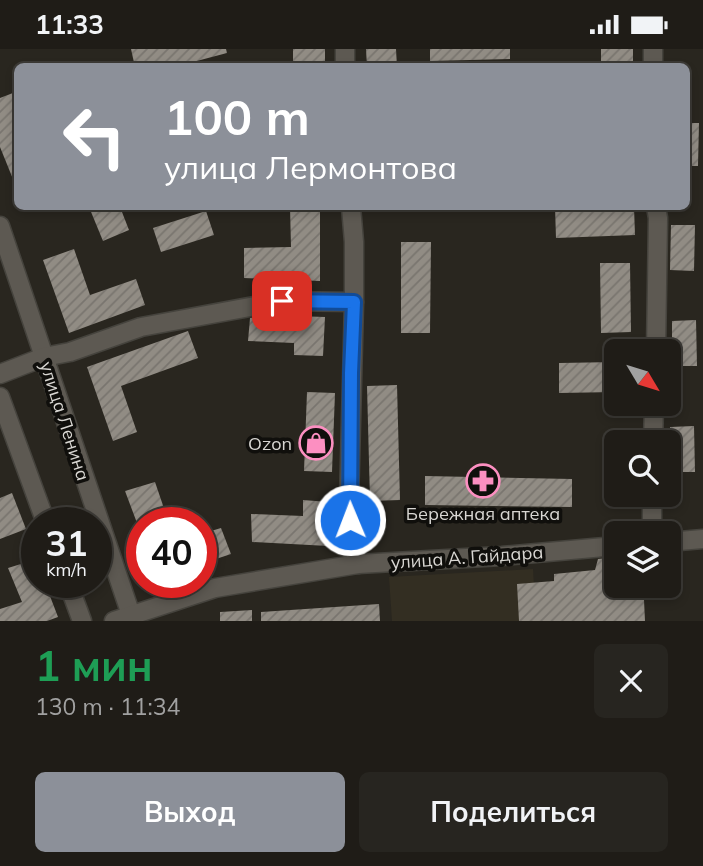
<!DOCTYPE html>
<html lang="ru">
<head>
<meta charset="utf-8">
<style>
  :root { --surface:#1f1c17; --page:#272520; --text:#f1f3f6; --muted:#a1a1a1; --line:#3c3a36; --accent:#8c9099 }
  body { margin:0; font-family:Mulish,sans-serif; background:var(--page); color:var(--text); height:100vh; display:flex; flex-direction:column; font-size:26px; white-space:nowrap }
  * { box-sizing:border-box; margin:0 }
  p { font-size:23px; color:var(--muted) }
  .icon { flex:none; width:38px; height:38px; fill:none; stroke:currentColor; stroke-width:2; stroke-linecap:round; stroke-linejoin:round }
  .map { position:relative; height:572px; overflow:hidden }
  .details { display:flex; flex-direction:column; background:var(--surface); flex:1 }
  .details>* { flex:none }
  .guide { position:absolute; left:14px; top:14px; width:676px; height:147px; border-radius:10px; box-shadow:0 4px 10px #0003,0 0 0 2px var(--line); background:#8c9099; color:#fff; overflow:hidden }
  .needle { width:46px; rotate:128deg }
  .buttons { position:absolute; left:604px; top:290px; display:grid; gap:14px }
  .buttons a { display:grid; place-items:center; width:77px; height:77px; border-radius:10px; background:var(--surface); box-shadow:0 4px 10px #0003,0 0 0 2px var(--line); font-size:35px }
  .speed { position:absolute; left:21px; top:458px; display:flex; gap:14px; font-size:35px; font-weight:700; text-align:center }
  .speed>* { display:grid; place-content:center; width:91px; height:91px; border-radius:50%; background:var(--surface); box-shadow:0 4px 10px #0003,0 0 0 2px var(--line); line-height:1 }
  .speed small { font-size:18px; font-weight:400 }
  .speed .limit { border:10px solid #d22; background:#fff; color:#111 }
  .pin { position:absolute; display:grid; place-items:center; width:60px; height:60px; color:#fff; margin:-30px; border-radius:14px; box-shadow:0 4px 10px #0006 }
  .me { position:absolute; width:77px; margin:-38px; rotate:359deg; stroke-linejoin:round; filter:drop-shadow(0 0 5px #0008) }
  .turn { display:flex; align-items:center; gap:24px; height:147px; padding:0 35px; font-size:32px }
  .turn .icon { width:91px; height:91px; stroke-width:2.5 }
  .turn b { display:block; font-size:49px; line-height:60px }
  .round { display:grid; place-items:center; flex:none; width:74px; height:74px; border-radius:10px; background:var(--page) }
  .summary { display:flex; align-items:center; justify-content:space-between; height:119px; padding:0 35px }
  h1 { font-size:42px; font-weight:700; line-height:52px; color:#1e9e55 }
  .action { display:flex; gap:14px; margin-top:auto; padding:14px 35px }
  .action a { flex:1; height:80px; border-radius:10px; background:var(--accent); color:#fff; font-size:28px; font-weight:700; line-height:80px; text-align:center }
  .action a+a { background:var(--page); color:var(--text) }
  .status { display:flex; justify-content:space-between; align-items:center; height:49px; padding:0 35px; background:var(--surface); direction:ltr }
  .status svg { height:19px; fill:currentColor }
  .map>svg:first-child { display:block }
  .built { fill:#332e22 }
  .building { fill:url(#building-hatch) }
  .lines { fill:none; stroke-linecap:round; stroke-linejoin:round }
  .minor-casing { stroke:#45433d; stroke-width:21 }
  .minor { stroke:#5d5952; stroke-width:18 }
  .route-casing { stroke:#114b97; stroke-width:18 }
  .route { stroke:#1a73e8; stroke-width:12 }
  .labels { text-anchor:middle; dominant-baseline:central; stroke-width:7; stroke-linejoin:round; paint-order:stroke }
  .street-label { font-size:18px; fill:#d8d6d2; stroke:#100f0c }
  .poi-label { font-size:18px; fill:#d8d6d2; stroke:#100f0c; text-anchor:end }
</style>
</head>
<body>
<div class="status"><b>11:33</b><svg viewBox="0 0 49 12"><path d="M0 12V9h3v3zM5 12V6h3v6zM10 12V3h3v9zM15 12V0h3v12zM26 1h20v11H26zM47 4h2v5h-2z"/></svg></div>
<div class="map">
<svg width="703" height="572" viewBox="0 0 703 572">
  <defs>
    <pattern id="building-hatch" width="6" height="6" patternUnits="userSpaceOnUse" patternTransform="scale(1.75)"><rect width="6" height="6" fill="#918c84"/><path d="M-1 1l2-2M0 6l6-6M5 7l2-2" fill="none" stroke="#79756f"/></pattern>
  </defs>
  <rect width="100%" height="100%" fill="#29261f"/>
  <polygon class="built" points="533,520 536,572 392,572 389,528"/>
  <g class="building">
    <polygon points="131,0 226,0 227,4 174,18 135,18"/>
    <rect x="293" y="0" width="32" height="18"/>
    <polygon points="366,0 396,0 397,18 367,18"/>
    <polygon points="430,0 510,0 510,10 430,12"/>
    <rect x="601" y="0" width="32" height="18"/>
    <polygon points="18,42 18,140 17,140 0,98 0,49"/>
    <polygon points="686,74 699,74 698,117 686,117"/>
    <polygon points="89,158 120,158 129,181 103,192"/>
    <polygon points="290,158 320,158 320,232 244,229 244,199 291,198"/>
    <polygon points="555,158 634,158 635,186 556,189"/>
    <polygon points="206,162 214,186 161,203 153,179"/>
    <polygon points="671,176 695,176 694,222 670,221"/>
    <polygon points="401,193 431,193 430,284 401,284"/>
    <polygon points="74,200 90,246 136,230 145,256 69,284 43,211"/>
    <polygon points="600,214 630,214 631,283 601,284"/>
    <polygon points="267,266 325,268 323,307 294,306 294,294 248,292 250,269"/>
    <polygon points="696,271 697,317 672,317 672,272"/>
    <polygon points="188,282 198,309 121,337 137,383 113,392 87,318"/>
    <polygon points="616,313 616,343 559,344 559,314"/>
    <polygon points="397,336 400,451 370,452 367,337"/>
    <polygon points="307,343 335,344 332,423 304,422"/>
    <polygon points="694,377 695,423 670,423 670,378"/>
    <rect x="613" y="380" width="21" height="14"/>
    <polygon points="425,427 572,430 572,458 425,456"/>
    <polygon points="155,433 169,474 137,474 125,442"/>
    <polygon points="12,444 26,480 0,490 0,449"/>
    <polygon points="303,451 328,453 328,497 252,493 251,465 303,467"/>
    <polygon points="221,479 231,505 201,515 201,485"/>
    <polygon points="616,508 616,537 639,537 644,551 645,572 519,572 517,535 554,532 554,525 595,521 598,510"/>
    <polygon points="37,510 37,534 45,534 58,568 47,572 0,572 0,560 22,553 8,519"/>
    <polygon points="379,555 380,572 261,572 261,563"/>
    <polygon points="252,561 252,572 220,572 220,563"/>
  </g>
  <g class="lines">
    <defs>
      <g id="minor">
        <polyline points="345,18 345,0"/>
        <polyline points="653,18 653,0"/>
        <polyline points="351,158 354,193 354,253 349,452 352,491 358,515"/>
        <polyline points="0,177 131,566"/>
        <polyline points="656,303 658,169 656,158"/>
        <polyline points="0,325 44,308 70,303 141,278 282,252 354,253"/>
        <polyline points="0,348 46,474"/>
        <polyline points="653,394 654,355"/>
        <polyline points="652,446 652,485"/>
        <polyline points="668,493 703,490"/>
        <polyline points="68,534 82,572"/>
        <polyline points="114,572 215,539 358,515 502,507 616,497"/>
      </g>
    </defs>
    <use href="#minor" class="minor-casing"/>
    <use href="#minor" class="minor"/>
  </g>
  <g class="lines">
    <defs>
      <polyline id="route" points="282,252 354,253 351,324 350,471"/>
    </defs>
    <use href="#route" class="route-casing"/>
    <use href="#route" class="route"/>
  </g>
  <defs>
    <symbol id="shop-ring" viewBox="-11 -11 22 22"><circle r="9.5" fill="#100f0c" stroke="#fc8fc1" stroke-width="1.5"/><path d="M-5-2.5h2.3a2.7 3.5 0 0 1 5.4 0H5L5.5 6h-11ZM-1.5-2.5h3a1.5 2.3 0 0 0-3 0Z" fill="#fc8fc1"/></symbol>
    <symbol id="pharmacy-ring" viewBox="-11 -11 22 22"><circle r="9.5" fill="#100f0c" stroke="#fc8fc1" stroke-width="1.5"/><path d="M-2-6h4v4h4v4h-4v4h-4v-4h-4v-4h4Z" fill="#fc8fc1"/></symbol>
  </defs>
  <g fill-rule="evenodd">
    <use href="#shop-ring" x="297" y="375" width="38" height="38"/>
    <use href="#pharmacy-ring" x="464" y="413" width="38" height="38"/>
  </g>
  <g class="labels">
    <g class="street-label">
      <text transform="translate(65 372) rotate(72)">улица Ленина</text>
      <text transform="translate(467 508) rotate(-4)">улица А. Гайдара</text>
    </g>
    <g class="poi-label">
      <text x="292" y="394">Ozon</text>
      <text x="483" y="464" text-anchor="middle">Бережная аптека</text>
    </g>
  </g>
</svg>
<div class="buttons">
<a><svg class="needle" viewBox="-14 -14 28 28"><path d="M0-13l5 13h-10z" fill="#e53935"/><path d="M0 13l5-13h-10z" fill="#a1a1a1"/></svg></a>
<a><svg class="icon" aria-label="search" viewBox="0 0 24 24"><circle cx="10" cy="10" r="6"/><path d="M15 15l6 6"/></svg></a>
<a><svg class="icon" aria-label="layers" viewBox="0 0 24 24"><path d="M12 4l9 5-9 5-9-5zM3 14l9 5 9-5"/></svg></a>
</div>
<div class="speed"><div>31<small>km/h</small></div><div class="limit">40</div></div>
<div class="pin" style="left:282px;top:252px;background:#d93025"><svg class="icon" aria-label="arrive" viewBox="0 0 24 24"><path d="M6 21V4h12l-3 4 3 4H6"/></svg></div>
<svg class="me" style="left:350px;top:471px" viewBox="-20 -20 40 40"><circle r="17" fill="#1a73e8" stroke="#fff" stroke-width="3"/><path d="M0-11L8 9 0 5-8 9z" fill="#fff"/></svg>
<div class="guide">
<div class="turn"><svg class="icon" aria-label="left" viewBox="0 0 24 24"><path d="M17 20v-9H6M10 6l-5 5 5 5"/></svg><div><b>100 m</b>улица Лермонтова</div></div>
</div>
</div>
<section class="details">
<div class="summary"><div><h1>1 мин</h1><p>130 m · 11:34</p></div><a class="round"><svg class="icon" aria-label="close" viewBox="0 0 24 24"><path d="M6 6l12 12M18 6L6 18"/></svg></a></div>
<div class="action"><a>Выход</a><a>Поделиться</a></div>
</section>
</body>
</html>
